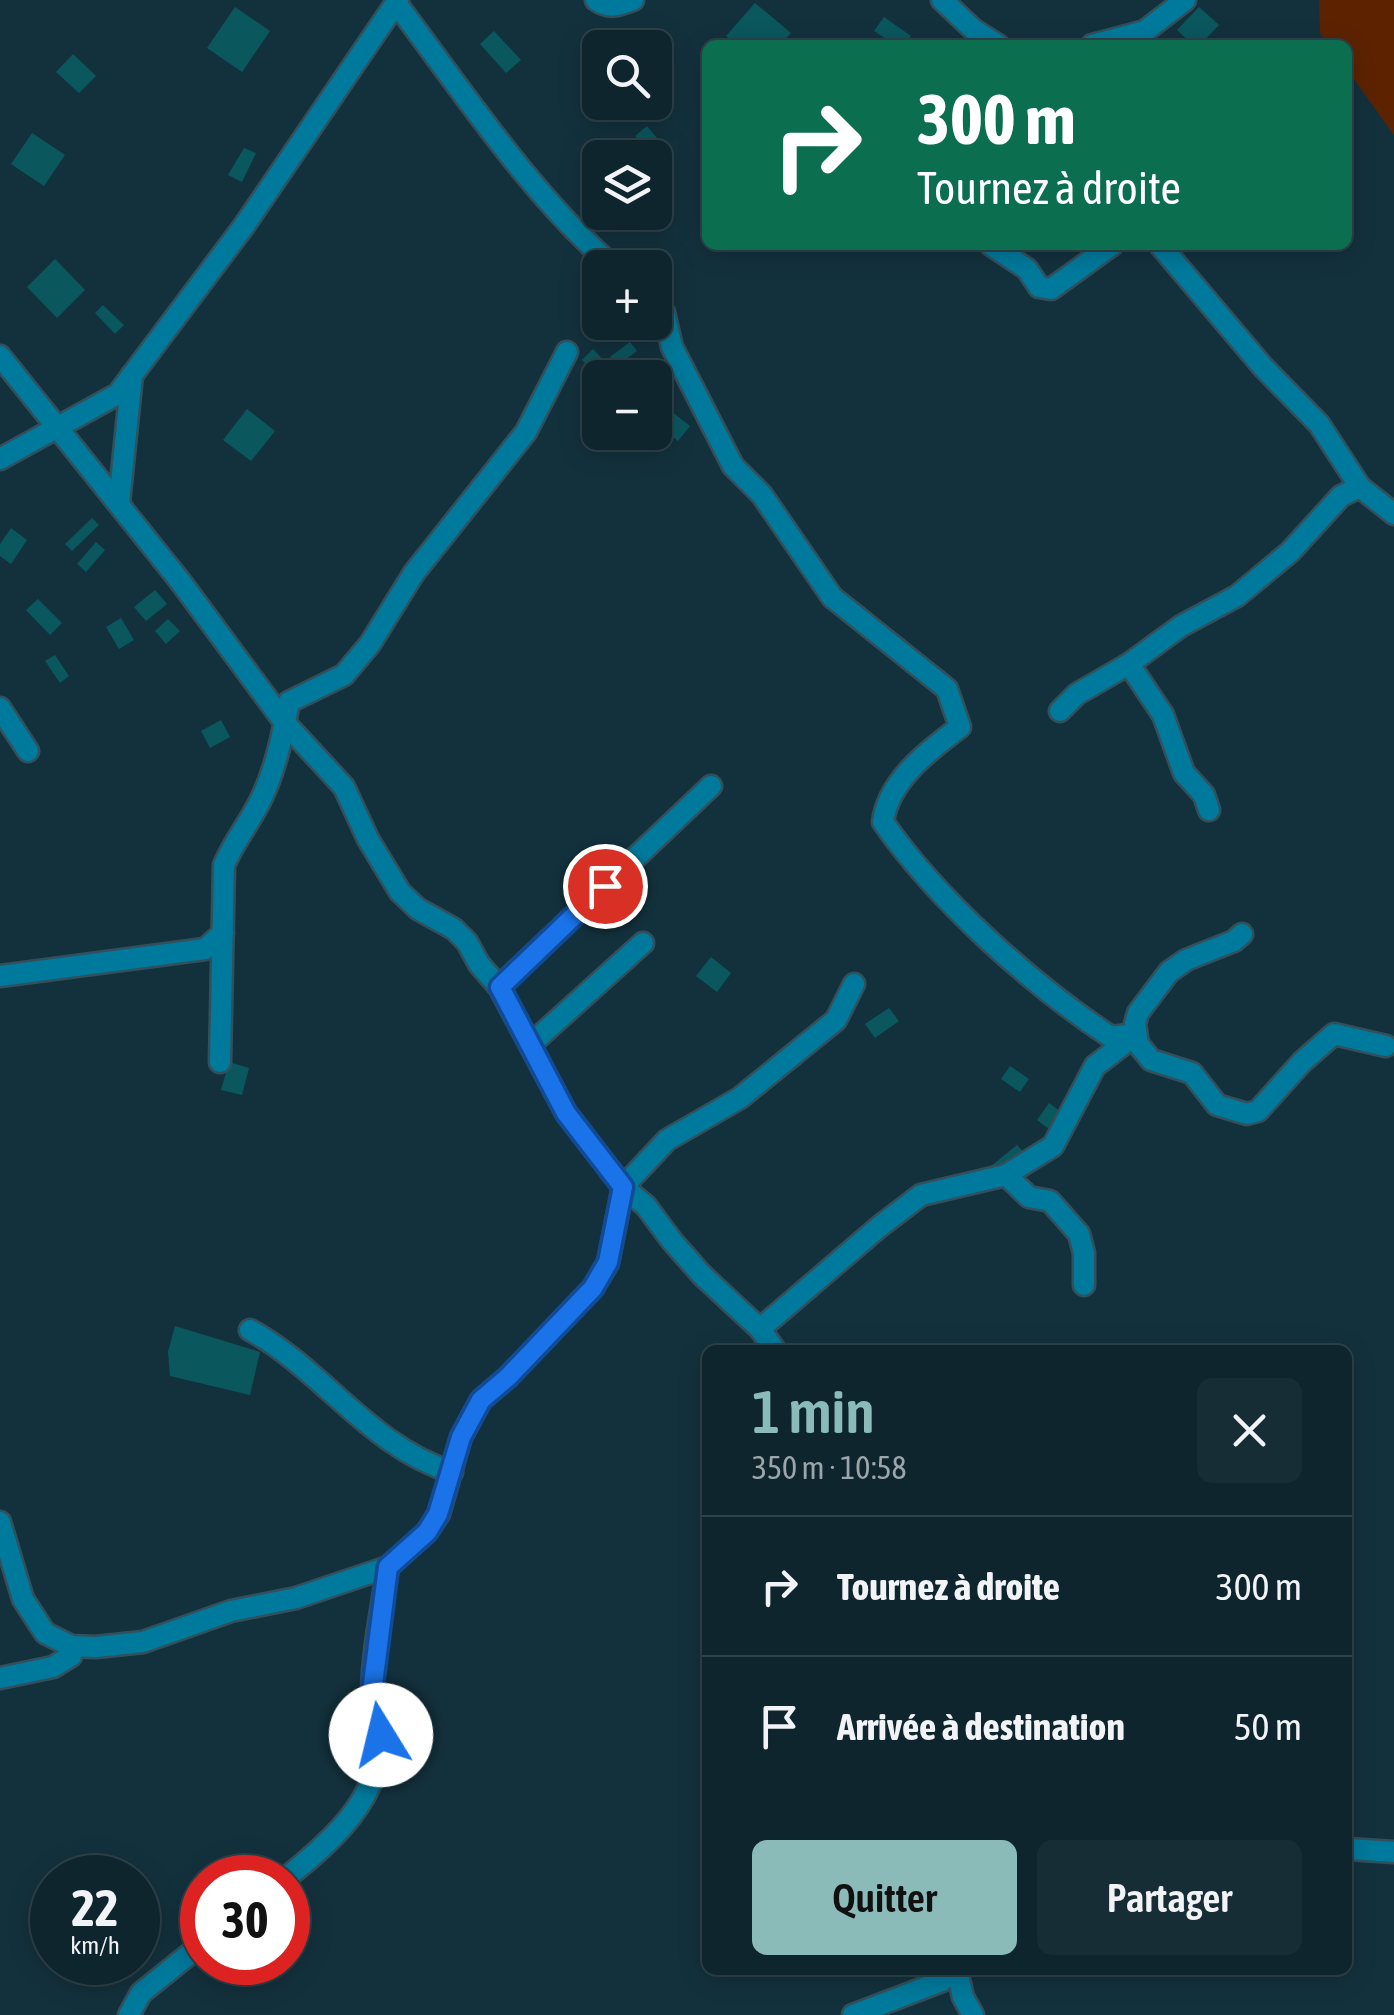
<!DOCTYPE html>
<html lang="fr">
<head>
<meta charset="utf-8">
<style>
  :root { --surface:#0e252e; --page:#172d36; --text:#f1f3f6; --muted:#9ba5aa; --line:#2e424a; --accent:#8bbbb9 }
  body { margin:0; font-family:"Asap Condensed",sans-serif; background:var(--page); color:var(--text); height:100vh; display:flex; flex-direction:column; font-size:38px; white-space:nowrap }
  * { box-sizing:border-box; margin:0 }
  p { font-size:32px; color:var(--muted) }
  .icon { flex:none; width:55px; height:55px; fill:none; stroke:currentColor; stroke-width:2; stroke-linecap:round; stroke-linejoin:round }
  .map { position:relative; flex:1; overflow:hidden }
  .side { position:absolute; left:702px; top:1345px; width:650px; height:630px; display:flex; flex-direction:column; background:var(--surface); border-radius:15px; box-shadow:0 5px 25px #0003,0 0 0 2px var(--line) }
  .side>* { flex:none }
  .top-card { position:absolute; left:702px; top:40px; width:650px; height:210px; border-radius:15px; box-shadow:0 5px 25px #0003,0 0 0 2px var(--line); background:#0b6e4f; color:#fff; overflow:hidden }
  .tools { position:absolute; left:582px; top:30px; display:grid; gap:20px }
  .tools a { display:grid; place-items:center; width:90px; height:90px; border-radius:15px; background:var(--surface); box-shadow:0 5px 25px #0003,0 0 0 2px var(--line); font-size:50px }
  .speed { position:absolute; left:30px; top:1855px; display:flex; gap:20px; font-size:50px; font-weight:700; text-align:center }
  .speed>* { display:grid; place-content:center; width:130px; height:130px; border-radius:50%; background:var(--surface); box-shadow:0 5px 25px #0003,0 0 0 2px var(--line); line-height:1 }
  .speed small { font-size:25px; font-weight:400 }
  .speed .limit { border:15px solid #d22; background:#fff; color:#111 }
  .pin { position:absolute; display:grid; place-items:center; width:85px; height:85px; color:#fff; margin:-42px; border:5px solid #fff; border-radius:50%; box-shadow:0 2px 10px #0007 }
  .me { position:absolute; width:110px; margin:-55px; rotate:351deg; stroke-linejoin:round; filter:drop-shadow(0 0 8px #0008) }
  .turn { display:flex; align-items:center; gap:35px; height:210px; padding:0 50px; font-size:45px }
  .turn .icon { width:130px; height:130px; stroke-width:2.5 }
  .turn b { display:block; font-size:70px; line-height:85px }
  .round { display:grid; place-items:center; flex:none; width:105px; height:105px; border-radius:15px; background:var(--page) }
  .headline { display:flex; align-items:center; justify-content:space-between; height:170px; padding:0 50px }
  h1 { font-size:60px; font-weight:600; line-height:75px; color:var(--accent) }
  .action { display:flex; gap:20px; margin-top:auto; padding:20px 50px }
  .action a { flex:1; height:115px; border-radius:15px; background:var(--accent); color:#111; font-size:40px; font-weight:600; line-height:115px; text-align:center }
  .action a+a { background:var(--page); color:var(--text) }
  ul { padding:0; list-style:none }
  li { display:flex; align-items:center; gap:30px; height:140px; padding:0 50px; border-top:2px solid var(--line) }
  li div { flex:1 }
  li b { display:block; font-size:38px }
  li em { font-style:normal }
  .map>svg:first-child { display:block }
  .green { fill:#5d2301 }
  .building { fill:#0b575e }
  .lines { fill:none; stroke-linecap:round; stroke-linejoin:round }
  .minor-casing { stroke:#32505c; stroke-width:25 }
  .minor { stroke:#007a9c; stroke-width:20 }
  .route-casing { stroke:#114b97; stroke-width:25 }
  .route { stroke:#1a73e8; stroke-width:18 }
</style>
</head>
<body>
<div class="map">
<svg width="1394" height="2015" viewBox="0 0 1394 2015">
  <rect width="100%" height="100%" fill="#13313d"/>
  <polygon class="green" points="1319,0 1394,0 1394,135 1348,71 1348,45 1329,45 1320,33"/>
  <g class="building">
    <polygon points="755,3 791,33 780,45 737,45 726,36"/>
    <polygon points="235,7 270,31 242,72 207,48"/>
    <polygon points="1199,7 1219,25 1200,45 1193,45 1177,30"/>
    <polygon points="884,17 911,36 905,45 895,45 874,31"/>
    <polygon points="494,31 521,60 506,73 480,44"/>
    <polygon points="73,54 96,76 79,93 56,72"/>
    <polygon points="647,126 670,154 658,164 635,136"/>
    <polygon points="32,133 65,155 44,186 11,164"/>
    <polygon points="244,148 256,153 242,182 228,175"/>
    <polygon points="55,259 85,290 57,318 27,287"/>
    <polygon points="103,305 124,325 115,334 95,313"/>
    <polygon points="630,342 637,351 617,366 610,357"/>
    <polygon points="593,349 607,364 596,374 582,360"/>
    <polygon points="662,404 690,426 678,441 655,423 655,413"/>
    <polygon points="247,409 275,431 251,461 223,440"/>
    <polygon points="92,518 99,525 72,551 65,544"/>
    <polygon points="11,528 27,540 11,564 0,556 0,544"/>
    <polygon points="96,542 105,550 86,572 77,564"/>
    <polygon points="155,590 167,604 146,621 134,607"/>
    <polygon points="38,599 62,623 50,635 26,610"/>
    <polygon points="121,618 134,640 119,649 106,627"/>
    <polygon points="168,619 180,631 166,644 155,631"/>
    <polygon points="55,655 69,676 60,683 45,661"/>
    <polygon points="221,720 230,737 210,748 201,731"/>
    <polygon points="711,957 731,973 717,992 696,976"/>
    <polygon points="889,1008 899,1021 875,1038 865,1024"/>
    <polygon points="229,1062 249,1068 242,1095 221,1090"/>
    <polygon points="1010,1066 1029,1079 1020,1092 1001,1079"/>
    <polygon points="1049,1103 1066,1116 1053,1132 1037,1120"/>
    <polygon points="1017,1145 1026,1155 999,1176 991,1166"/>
    <polygon points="175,1326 260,1352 250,1395 170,1376 168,1352"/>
  </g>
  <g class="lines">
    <defs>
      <g id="minor">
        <path d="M596,0C609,9 618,6 633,0"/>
        <polyline points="942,0 974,30 998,45"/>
        <path d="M396,3C464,93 529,193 615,268"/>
        <polyline points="1092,45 1145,31 1185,0"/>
        <polyline points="991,245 1027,269 1039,287 1051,289 1112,245"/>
        <polyline points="1160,245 1263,367 1319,424 1360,487 1394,514"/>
        <path d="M655,303L664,312L672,347L733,466L762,495L832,597L947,689L960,727C928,751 888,781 883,822C937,900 1032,985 1111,1037L1135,1034"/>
        <polyline points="0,356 180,581 285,723 344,787 368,839 400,892 418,909 454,929 467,942 479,964 499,987 566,1113 623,1187 646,1206 672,1241 702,1275 760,1329 775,1350"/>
        <polyline points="0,459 118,394 244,226 398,0"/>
        <polyline points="119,503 132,375"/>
        <polyline points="1129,664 1163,715 1184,773 1204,795 1209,810"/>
        <polyline points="0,708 28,751"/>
        <polyline points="1060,711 1077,694 1129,664 1181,626 1237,596 1290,552 1341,496 1360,487"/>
        <polyline points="1242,934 1234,941 1186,960 1169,972 1138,1013 1135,1024 1138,1044 1151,1060 1192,1073 1217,1105 1247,1114 1258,1111 1302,1062 1334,1034 1386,1046"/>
        <polyline points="0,976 205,949 223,933"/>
        <polyline points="499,987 711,786"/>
        <polyline points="531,1044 643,943"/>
        <path d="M220,1062L224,865C235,839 252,820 263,795C276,767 283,733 289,702L344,675L370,644L414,573L526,432L567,352"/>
        <polyline points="1006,1175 1029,1197 1050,1201 1079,1234 1084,1253 1084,1285"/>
        <polyline points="760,1329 879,1227 921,1195 1006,1175 1053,1146 1095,1066 1134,1036"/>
        <path d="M250,1330C322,1369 370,1447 452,1472"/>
        <polyline points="0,1522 23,1599 45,1633 71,1646 96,1647 143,1642 231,1611 296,1598 388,1567 427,1532 439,1514 461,1437 481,1400 508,1377 593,1288 608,1263 623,1187 667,1140 740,1098 836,1020 854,984"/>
        <polyline points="0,1678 53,1667 71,1656 71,1646"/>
        <polyline points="1348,1849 1394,1852"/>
        <path d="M286,1878C331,1842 381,1799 381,1735C381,1720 372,1705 372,1690C373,1650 382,1607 388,1567"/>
        <polyline points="957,1970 963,1997 973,2015"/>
        <polyline points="129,2015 141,1993 202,1944"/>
        <polyline points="853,2015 942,1981 954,1970"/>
      </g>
    </defs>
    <use href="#minor" class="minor-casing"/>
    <use href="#minor" class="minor"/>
  </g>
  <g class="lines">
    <defs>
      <polyline id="route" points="381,1735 372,1692 388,1567 427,1532 438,1514 461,1437 481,1400 508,1377 593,1288 608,1262 623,1187 566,1113 500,987 605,886"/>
    </defs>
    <use href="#route" class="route-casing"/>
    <use href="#route" class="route"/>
  </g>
</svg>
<div class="tools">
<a><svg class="icon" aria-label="search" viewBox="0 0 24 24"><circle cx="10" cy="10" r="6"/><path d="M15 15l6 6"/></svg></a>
<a><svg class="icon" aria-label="layers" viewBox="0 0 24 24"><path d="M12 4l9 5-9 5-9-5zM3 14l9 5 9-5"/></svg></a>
<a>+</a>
<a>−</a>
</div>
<div class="speed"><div>22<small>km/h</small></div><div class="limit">30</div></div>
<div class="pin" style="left:605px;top:886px;background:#d93025"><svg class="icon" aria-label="arrive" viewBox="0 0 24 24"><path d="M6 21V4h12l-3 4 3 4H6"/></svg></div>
<svg class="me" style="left:381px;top:1735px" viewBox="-20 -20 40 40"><circle r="19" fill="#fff"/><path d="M0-13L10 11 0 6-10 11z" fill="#1a73e8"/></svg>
<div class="top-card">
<div class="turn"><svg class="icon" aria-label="right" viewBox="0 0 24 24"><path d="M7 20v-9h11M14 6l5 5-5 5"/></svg><div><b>300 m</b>Tournez à droite</div></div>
</div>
<section class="side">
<div class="headline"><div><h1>1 min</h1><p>350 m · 10:58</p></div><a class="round"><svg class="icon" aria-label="close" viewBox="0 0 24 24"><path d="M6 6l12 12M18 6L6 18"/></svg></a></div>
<ul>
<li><svg class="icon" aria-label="right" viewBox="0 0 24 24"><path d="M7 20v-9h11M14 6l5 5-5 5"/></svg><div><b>Tournez à droite</b></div><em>300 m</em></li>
<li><svg class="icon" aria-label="arrive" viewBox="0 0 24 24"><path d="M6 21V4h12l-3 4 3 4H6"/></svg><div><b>Arrivée à destination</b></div><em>50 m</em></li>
</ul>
<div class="action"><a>Quitter</a><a>Partager</a></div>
</section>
</div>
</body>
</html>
